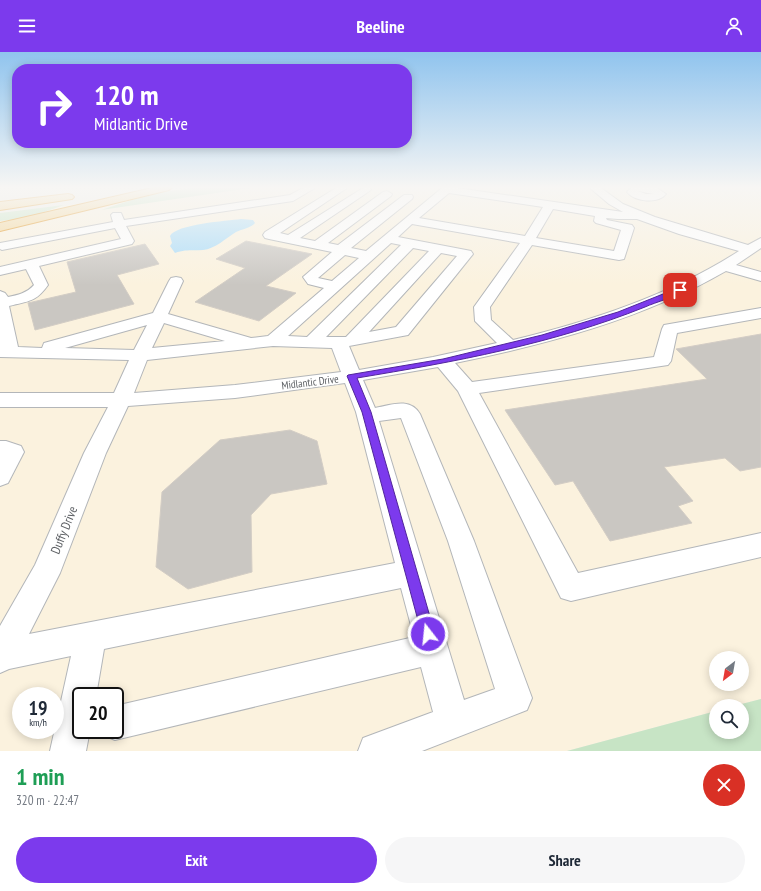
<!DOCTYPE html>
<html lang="en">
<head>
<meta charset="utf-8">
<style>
  :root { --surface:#fff; --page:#f6f6f7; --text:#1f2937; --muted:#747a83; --accent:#7c3aed }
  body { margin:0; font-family:"PT Sans Narrow",sans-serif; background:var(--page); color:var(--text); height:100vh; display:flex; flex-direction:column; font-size:15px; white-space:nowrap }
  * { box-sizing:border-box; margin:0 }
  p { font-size:13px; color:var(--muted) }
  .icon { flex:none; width:22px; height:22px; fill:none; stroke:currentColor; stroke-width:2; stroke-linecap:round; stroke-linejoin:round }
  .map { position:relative; height:699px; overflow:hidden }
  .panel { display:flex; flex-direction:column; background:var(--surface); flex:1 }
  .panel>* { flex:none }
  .guide { position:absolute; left:12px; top:12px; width:400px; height:84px; border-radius:16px; box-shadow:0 2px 10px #0003; background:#7c3aed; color:#fff; overflow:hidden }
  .needle { width:26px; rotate:211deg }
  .controls { position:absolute; left:709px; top:599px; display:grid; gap:8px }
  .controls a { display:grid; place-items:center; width:40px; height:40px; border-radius:50%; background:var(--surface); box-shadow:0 2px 10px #0003; font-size:20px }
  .speed { position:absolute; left:12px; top:635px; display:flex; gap:8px; font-size:20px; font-weight:700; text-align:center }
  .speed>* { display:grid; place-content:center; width:52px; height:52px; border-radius:50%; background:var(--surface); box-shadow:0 2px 10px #0003; line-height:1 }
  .speed small { font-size:10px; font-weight:400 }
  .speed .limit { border:2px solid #111; border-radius:6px; background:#fff; color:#111 }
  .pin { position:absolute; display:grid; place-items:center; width:34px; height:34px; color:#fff; margin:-17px; border-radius:8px; box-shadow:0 2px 6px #0006 }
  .me { position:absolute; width:44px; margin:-22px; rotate:344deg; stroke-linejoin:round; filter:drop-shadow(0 0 3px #0008) }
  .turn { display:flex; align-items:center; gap:14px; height:84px; padding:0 16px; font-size:18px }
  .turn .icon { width:52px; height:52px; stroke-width:2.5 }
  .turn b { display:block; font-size:28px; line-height:34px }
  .round { display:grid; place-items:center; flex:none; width:42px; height:42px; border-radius:21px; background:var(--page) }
  .headline { display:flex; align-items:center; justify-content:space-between; height:68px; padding:0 16px }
  h1 { font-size:24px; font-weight:800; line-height:30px; color:#1e9e55 }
  .cta { display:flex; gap:8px; margin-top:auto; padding:8px 16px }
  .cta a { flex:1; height:46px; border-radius:24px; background:var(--accent); color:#fff; font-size:16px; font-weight:800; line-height:46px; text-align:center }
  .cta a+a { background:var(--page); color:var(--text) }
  header { display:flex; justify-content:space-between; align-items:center; height:52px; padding:0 16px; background:var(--accent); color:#fff; font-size:18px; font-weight:800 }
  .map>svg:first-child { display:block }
  .commercial { fill:#fbf2de; fill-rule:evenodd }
  .green { fill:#c7e4c5 }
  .water { fill:#adddf8 }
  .building { fill:#cac7c2; stroke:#d3cdc5 }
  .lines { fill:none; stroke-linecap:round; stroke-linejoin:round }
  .minor-casing { stroke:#b3b6b9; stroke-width:2 }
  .highway-casing { stroke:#e19114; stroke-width:2 }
  .minor { fill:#fff; fill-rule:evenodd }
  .highway { fill:#f4d697; fill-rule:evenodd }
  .route { fill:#7c3aed; stroke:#51269a }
  .labels { text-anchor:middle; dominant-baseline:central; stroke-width:3; stroke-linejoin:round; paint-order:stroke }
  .street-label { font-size:11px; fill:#5e6165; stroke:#fff }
  .near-street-label { font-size:13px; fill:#5e6165; stroke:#fff }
</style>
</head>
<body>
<header><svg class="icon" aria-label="menu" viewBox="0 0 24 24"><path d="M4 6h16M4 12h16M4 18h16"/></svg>Beeline<svg class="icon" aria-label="person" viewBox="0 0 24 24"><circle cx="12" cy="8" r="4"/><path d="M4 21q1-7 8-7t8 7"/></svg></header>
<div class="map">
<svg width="761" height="699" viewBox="0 0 761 699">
  <rect width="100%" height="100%" fill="#eeece6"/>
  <path class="commercial" d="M198,136H761V647L734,654H716V659L567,699H0V162ZM716,606H742V632H716ZM21,644H55V678H21ZM81,644H115V678H81Z"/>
  <g class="green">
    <polygon points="195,136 250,136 101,158 141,145 136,143"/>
    <polygon points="64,153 27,166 0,169 0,161"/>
    <polygon points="761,647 761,699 567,699 716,659 716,680 742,680 742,654 734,654"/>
  </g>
  <path class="water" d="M241,167L253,168L255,171C251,176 242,177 236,180C226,186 215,197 203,198C193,199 186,197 175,201L170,194L172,191L170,184C176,172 227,169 241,167Z"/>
  <g class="building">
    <polygon points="246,189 312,202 266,234 296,241 259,269 195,250 245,216 216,207"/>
    <polygon points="145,192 159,212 117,223 134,252 35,278 28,251 76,240 67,210"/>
    <polygon points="761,282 761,415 740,419 725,406 664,415 693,449 678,454 692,471 610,489 573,429 555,433 505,358 707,327 676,297"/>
    <polygon points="290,378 317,389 327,432 271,442 251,463 252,520 188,537 156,515 162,440 220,388"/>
  </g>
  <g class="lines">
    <defs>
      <g id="minor">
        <path d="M303,136H315L293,149L126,174L134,189L132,192L39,214L48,233C36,250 29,249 9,254L18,295L42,296L44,291L153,261L169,229L171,226L176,225L181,226L183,229L168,262L251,286L268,284L324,236L308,232L303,225L332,200L269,187L265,186L263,183L265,180L336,136H347L280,181L288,183L363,136H370L371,138L300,186L315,189L383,140L387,139L392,142L391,144L328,191L338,193L404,143H412L413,145L412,147L351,196L366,199L442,136H457L623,160L609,152L590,136H601L623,152L655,165L748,193L761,186V196L736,213L761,220V229L726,219C643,267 548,292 455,311L472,330L654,305L662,277L664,273L761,256V266L677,281L671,309L668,313L479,341L578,521L761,481V505L571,549L561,546L458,339L438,315L363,328L375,356C391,353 410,345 420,362L474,489L532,646L527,658L422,699H358L363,686L433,660L421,615L115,688L103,683L100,678H115V654L414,585L401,536L104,597L96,644H81V678H90L86,699H50L71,604L9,617L0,621V574L35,513L84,401L108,355H0V341H114L129,308L0,305V239L5,241L8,245C18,243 27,241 34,233L26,217L0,223V215L121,187L115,176L2,198L0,197V191L113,170L111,163L113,161H121L124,168L290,143ZM449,141L543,155L525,184L419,166ZM553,157L595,164L594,169L596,171L621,178L614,199L536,186ZM606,166L618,167H637L679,182L739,199C671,243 591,269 513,288L491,268L490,255L532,193L619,208L624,207L634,176L632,173L607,168ZM412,172L520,191L474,255L475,269L497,291L433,305L359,318L349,294L408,283L473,202L471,199L466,198L398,185ZM391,191L401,193L307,285L288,284ZM413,196L429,199L346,285H326ZM441,201L457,204L396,275L369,280ZM345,203L359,206L332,229L318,226ZM164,271L225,289L152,296ZM147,273L134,298L65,296ZM273,294L332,296L341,320L235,333L134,341L147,308ZM345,331L356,360L395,511L29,582L60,521L106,401L128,354L235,346ZM401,366L448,489L495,637L464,648L379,369Z"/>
        <path d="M631,136H657L666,142C658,152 635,150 627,140ZM638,139L653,142H646Z"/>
        <polygon points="0,389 6,389 21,394 24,400 8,431 0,434"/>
      </g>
      <g id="highway">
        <polygon points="152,136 171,136 169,138 0,179 0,171"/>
        <polygon points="68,142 72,143 74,145 72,147 0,158 0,150"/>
      </g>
    </defs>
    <use href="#minor" class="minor-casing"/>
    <use href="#highway" class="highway-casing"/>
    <use href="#minor" class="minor"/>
    <use href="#highway" class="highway"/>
  </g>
  <linearGradient id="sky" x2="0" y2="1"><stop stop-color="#90c4ee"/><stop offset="0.58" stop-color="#f7f6f4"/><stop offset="1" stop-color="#f7f6f4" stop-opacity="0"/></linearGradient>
  <rect width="761" height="233" fill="url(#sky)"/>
  <path class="route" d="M678,236L684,238C676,245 656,250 645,255C553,292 454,310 357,326L371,360L435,582L433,587L428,589L423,587L362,360L347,324L348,323L443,307L542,283L618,260Z"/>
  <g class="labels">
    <g class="street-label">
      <text transform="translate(310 330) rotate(-7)">Midlantic Drive</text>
    </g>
    <g class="near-street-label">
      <text transform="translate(64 478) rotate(-68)">Duffy Drive</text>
    </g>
  </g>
</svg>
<div class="controls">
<a><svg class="needle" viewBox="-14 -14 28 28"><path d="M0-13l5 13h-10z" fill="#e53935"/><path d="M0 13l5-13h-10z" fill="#747a83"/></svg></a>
<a><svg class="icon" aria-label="search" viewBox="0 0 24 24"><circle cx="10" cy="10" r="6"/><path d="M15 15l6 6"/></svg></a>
</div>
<div class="speed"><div>19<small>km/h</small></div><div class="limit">20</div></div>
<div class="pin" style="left:680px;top:238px;background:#d93025"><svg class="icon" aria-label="arrive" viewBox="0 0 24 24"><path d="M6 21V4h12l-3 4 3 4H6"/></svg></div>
<svg class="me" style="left:428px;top:582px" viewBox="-20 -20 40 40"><circle r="17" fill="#7c3aed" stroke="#fff" stroke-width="3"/><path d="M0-11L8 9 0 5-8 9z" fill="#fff"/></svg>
<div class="guide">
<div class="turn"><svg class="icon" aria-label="right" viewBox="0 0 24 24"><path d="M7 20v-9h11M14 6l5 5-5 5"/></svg><div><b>120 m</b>Midlantic Drive</div></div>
</div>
</div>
<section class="panel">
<div class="headline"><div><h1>1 min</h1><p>320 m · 22:47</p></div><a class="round" style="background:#d93025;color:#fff"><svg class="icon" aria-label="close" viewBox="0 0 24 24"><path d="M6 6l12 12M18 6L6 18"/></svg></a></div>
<div class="cta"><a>Exit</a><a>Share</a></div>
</section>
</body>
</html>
